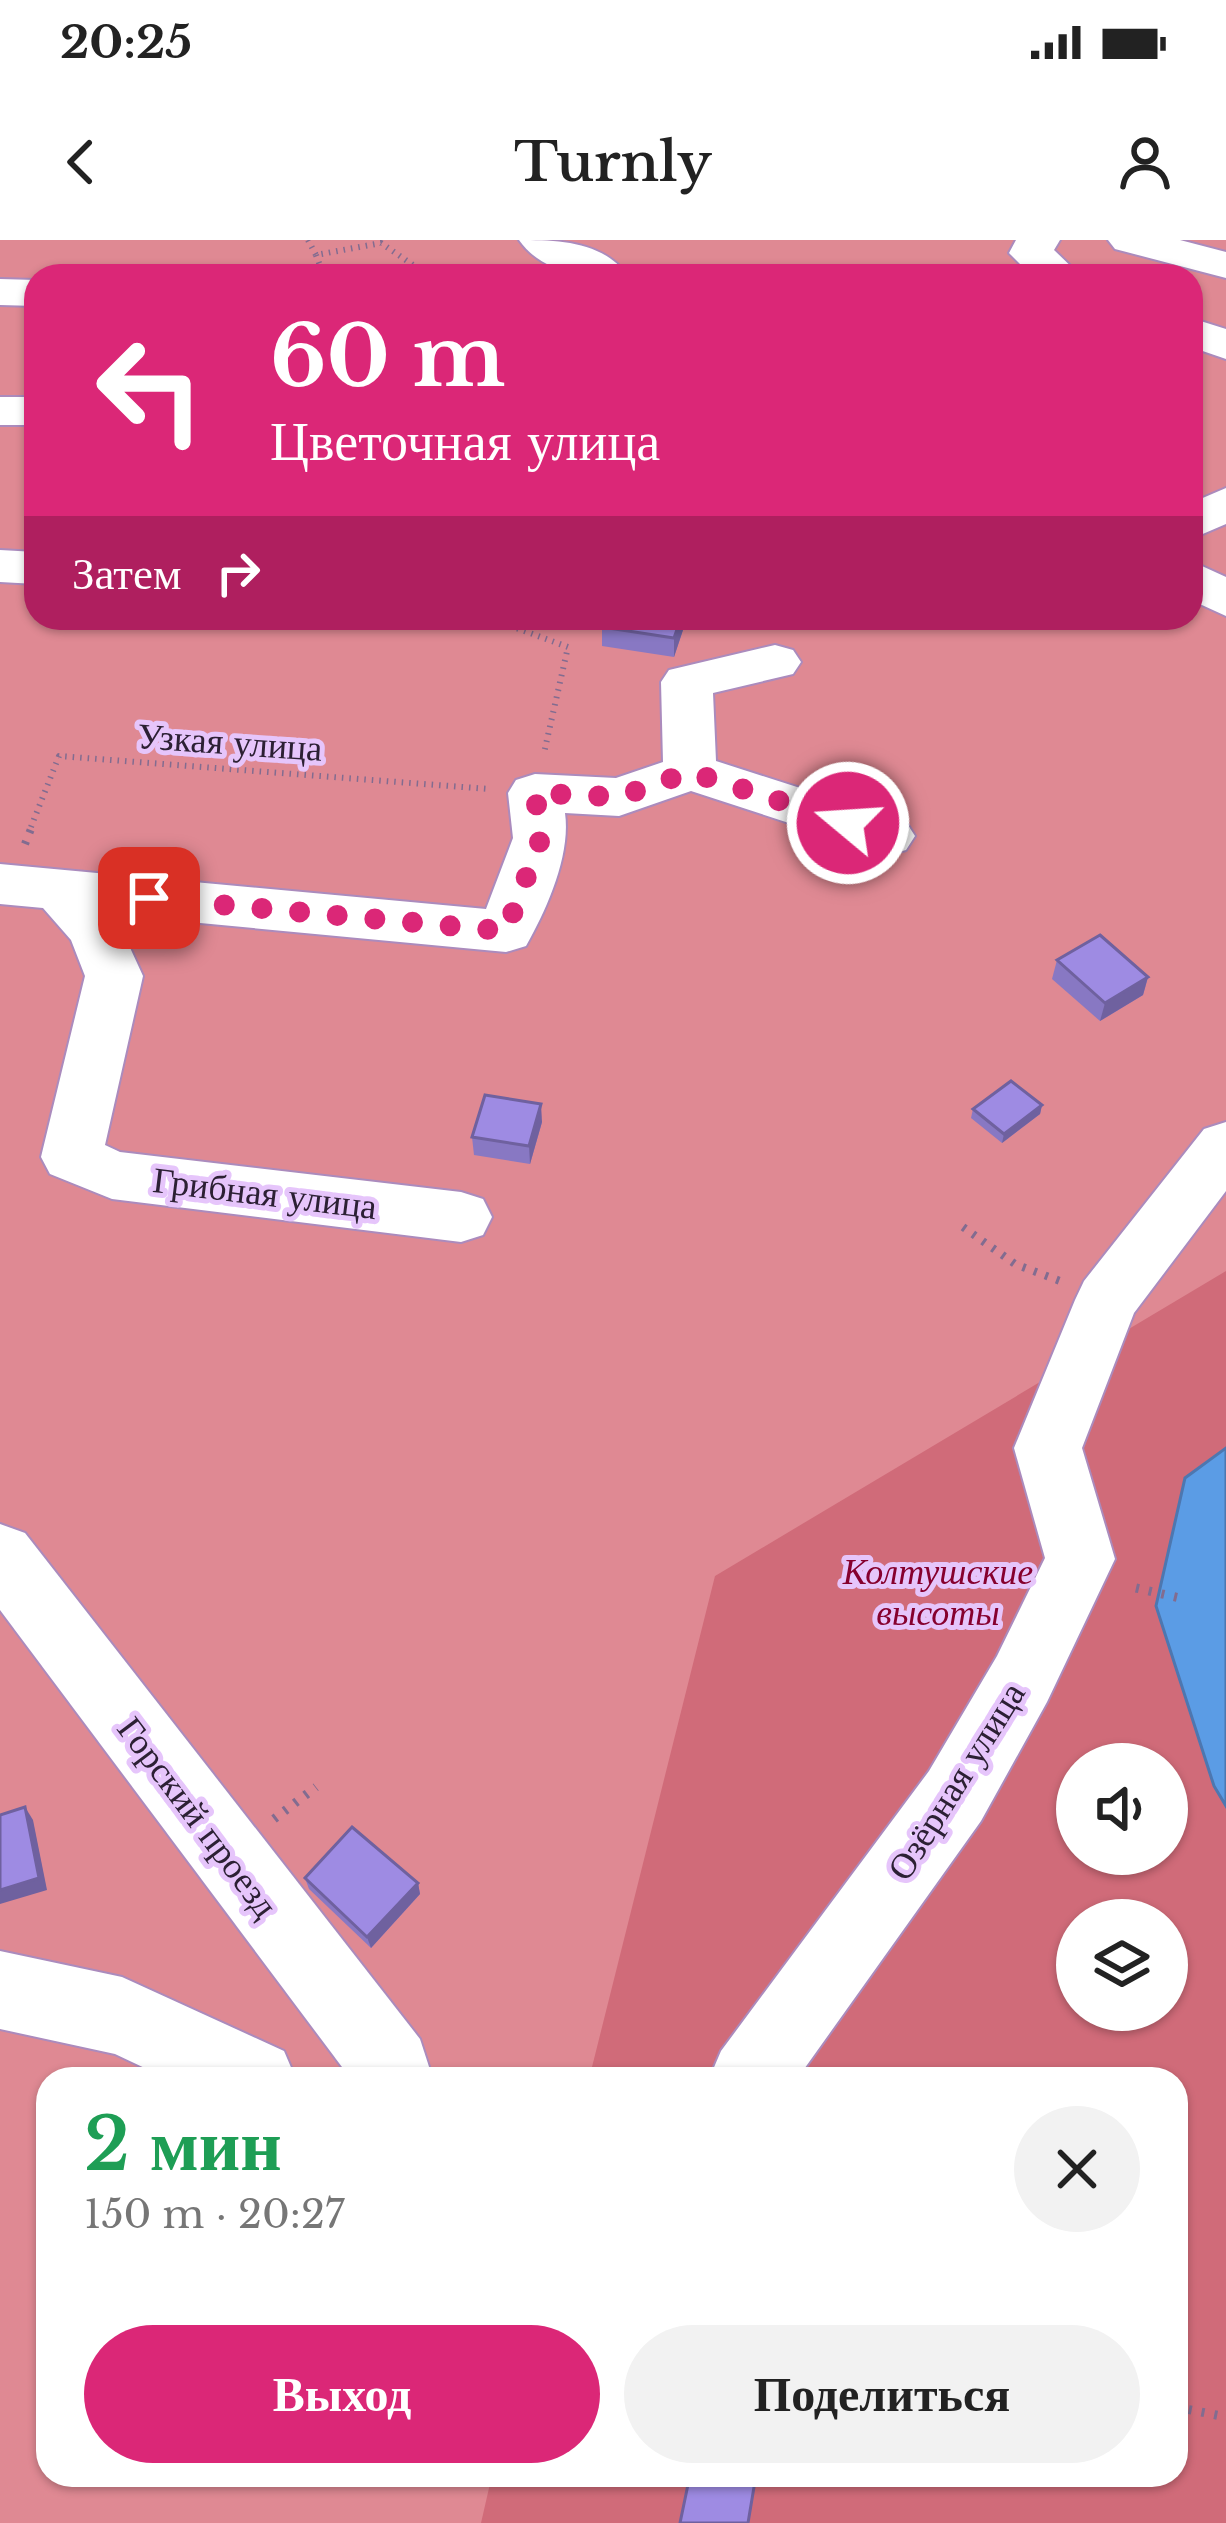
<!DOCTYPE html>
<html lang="ru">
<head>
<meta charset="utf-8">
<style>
  :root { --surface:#fff; --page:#f2f2f2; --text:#222; --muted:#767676; --accent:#db2777 }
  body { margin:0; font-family:"Libre Baskerville",serif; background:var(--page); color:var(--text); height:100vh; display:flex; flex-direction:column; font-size:45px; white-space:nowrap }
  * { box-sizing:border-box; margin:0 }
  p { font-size:39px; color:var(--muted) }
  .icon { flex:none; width:66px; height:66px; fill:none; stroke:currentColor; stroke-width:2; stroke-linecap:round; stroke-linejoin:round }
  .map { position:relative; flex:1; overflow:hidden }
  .sheet { position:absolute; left:36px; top:1827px; width:1152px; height:420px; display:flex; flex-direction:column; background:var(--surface); border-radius:36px; box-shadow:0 3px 9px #0004 }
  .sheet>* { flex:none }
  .guide { position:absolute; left:24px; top:24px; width:1179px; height:366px; border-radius:36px; box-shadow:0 3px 9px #0004; background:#db2777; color:#fff; overflow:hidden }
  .fabs { position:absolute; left:1056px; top:1503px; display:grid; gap:24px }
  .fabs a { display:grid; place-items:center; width:132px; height:132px; border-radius:50%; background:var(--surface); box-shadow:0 3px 9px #0004; font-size:60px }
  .pin { position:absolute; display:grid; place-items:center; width:102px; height:102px; color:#fff; margin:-51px; border-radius:24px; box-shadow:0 6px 18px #0006 }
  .me { position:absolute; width:132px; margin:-66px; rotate:288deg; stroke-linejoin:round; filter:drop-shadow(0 0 9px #0008) }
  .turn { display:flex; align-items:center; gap:42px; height:252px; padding:0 48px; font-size:54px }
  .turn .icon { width:156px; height:156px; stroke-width:2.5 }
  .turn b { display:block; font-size:84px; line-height:102px }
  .then { display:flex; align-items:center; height:114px; padding:0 48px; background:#0003; gap:24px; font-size:45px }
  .round { display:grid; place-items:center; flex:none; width:126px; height:126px; border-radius:63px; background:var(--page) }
  .overview { display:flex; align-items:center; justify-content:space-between; height:204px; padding:0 48px }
  h1 { font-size:72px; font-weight:600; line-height:90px; color:#1e9e55 }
  .primary-button { display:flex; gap:24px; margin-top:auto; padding:24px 48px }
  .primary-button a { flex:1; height:138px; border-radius:72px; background:var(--accent); color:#fff; font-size:48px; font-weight:600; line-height:138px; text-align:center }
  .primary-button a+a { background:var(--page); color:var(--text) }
  .status { display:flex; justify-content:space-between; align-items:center; height:84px; padding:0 60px; background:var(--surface); direction:ltr }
  .status svg { height:33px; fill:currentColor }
  header { display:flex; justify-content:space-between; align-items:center; height:156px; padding:0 48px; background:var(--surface); font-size:54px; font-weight:600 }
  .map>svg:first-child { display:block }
  .green { fill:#df8993; fill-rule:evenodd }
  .forest { fill:#d06b79; fill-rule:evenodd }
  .water { fill:#5b9ce5; stroke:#4d77b0; stroke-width:3 }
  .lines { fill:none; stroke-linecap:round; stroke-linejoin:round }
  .minor-casing { stroke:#ab8bbd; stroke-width:4 }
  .path-far2 { stroke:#826c90; stroke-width:6; stroke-dasharray:1.5 6; stroke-linecap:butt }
  .path-far1 { stroke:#826c90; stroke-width:8; stroke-dasharray:3 9; stroke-linecap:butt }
  .path { stroke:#826c90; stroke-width:9; stroke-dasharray:3 10; stroke-linecap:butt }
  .minor { fill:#fff; fill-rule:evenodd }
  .wall { fill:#8878c3 }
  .shaded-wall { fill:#6f619f }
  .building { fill:#9e8be3; stroke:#6f619f; stroke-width:3 }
  .route { stroke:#db2777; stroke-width:21; stroke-dasharray:0 37.8 }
  .labels { text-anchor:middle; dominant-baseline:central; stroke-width:10; stroke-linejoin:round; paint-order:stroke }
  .street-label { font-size:36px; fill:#2c2034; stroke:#e6c5fb }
  .park-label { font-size:36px; font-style:italic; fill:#86002e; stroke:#e6c5fb }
</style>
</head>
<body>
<div class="status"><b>20:25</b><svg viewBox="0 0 49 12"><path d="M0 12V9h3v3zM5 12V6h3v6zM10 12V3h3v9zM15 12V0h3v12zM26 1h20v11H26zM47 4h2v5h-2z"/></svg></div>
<header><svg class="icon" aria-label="back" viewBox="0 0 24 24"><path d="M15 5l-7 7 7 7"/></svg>Turnly<svg class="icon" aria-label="person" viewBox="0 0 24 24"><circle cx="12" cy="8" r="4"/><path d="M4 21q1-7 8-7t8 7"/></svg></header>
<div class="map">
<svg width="1226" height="2283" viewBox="0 0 1226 2283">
  <rect width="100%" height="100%" fill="#d9b8ed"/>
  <path class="green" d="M0,0H1226V2283L1176,2235V1839H48V2235H494L483,2283H0ZM36,36H1191V378H36ZM1077,1524H1167V1614H1077ZM1077,1680H1167V1770H1077Z"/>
  <path class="forest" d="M1226,1031V1208L1185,1238L1156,1366L1214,1546L1226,1566V2283H481L492,2235H1176V1839H589L715,1336ZM1077,1524H1167V1614H1077ZM1077,1680H1167V1770H1077Z"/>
  <polygon class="water" points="1226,1208 1226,1566 1214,1546 1156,1366 1185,1238"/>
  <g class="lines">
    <defs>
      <g id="minor">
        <path d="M519,0C558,0 603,1 628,36C589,36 544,36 519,0Z"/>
        <polygon points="1016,0 1060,0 1054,10 1081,36 1032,36 1009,13"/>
        <polygon points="1108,0 1180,0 1226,12 1226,38 1115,9"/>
        <polygon points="0,39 36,40 36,66 0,65"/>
        <polygon points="1191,78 1226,89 1226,119 1191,107"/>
        <rect x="0" y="157" width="36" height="28"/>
        <polygon points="1226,248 1226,284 1191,299 1191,263"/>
        <polygon points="0,310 36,312 36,344 0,342"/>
        <polygon points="1191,321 1226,337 1226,376 1191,360"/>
        <path d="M775,405L793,410L801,422L793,434L713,453L716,521L906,582L915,596L906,610L887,615L691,551L619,576L565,573C571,615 547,669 526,706L506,712L115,675L143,736L105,905L120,912L461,952L483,959L492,977L483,995L461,1002L112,959L50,934L41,917L85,736L71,700L43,668L0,664V624L486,669L513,598L508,553L516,540L535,534L616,538L663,522L661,442L669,430Z"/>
        <polygon points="1226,882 1226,951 1134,1073 1082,1208 1115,1319 1047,1462 981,1581 797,1839 709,1839 721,1811 929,1531 997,1416 1045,1318 1014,1208 1075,1060 1084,1041 1204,889"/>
        <polygon points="0,1284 25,1293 420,1799 433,1839 351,1839 0,1370"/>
        <polygon points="0,1711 122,1737 284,1811 296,1839 168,1839 115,1814 0,1789"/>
      </g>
    </defs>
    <use href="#minor" class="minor-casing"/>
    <g class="path-far2">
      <polyline points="308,0 316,15 381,3 416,27 518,35"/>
      <polyline points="316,15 324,36"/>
      <polyline points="489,378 568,407 544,513"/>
      <polyline points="31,587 59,516 489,549"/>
    </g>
    <g class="path-far1">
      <polyline points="25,604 33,584"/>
      <polyline points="963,987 1015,1024 1060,1041"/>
    </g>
    <g class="path">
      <polyline points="1136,1348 1184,1359"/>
      <polyline points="274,1579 316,1547"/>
      <polyline points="1176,2167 1226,2177"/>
    </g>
    <use href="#minor" class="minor"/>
  </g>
  <g class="wall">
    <polygon points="605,378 687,378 674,417 602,406 602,387"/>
    <polygon points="1057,720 1148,737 1143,755 1100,781 1052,739"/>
    <polygon points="1042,865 1040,874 1002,903 971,878 973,869"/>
    <polygon points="542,882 530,924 474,915 472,897"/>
    <polygon points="305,1638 418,1643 420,1654 371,1708 309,1649"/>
  </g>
  <g class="shaded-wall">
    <polygon points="681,378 687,378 674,417 674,398"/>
    <polygon points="1148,737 1143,755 1100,781 1105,763"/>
    <polygon points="541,864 542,882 530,924 529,906"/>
    <polygon points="1042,865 1040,874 1002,903 1004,894"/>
    <polygon points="25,1567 33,1580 47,1650 0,1664 0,1650"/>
    <polygon points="418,1643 420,1654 371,1708 367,1697"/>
  </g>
  <g class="building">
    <polygon points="605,378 681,378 674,398 602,387"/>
    <polygon points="1100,695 1148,737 1105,763 1057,720"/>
    <polygon points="1011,841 1042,865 1004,894 973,869"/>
    <polygon points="485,855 541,864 529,906 472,897"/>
    <polygon points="25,1567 39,1638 0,1650 0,1575"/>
    <polygon points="352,1587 418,1643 367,1697 305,1638"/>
    <polygon points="690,2235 756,2235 748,2283 680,2283"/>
  </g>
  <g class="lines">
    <polyline class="route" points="149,658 506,691 541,598 535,553 619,557 690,532 848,583"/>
  </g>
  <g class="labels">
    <g class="street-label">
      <text transform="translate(230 502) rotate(4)">Узкая улица</text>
      <text transform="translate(265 953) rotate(7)">Грибная улица</text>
      <text transform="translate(956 1541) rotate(-58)">Озёрная улица</text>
      <text transform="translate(198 1577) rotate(53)">Горский проезд</text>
    </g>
    <g class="park-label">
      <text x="938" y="1331">Колтушские<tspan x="938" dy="41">высоты</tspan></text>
    </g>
  </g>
</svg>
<div class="fabs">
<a><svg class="icon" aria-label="sound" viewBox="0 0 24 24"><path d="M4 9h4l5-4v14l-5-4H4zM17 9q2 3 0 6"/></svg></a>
<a><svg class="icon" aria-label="layers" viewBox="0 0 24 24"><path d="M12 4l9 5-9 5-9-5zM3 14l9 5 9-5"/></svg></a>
</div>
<div class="pin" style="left:149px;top:658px;background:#d93025"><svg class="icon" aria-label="arrive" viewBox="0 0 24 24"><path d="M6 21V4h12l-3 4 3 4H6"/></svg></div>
<svg class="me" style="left:848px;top:583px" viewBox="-20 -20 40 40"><circle r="17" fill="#db2777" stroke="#fff" stroke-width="3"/><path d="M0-11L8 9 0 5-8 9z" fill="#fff"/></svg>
<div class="guide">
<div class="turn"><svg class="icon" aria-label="left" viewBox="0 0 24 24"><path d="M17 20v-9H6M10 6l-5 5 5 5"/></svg><div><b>60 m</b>Цветочная улица</div></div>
<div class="then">Затем<svg class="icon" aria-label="right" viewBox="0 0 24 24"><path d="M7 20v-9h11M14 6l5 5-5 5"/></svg></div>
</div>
<section class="sheet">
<div class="overview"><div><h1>2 мин</h1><p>150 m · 20:27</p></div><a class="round"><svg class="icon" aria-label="close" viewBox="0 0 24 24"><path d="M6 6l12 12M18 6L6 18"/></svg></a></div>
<div class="primary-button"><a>Выход</a><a>Поделиться</a></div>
</section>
</div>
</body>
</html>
